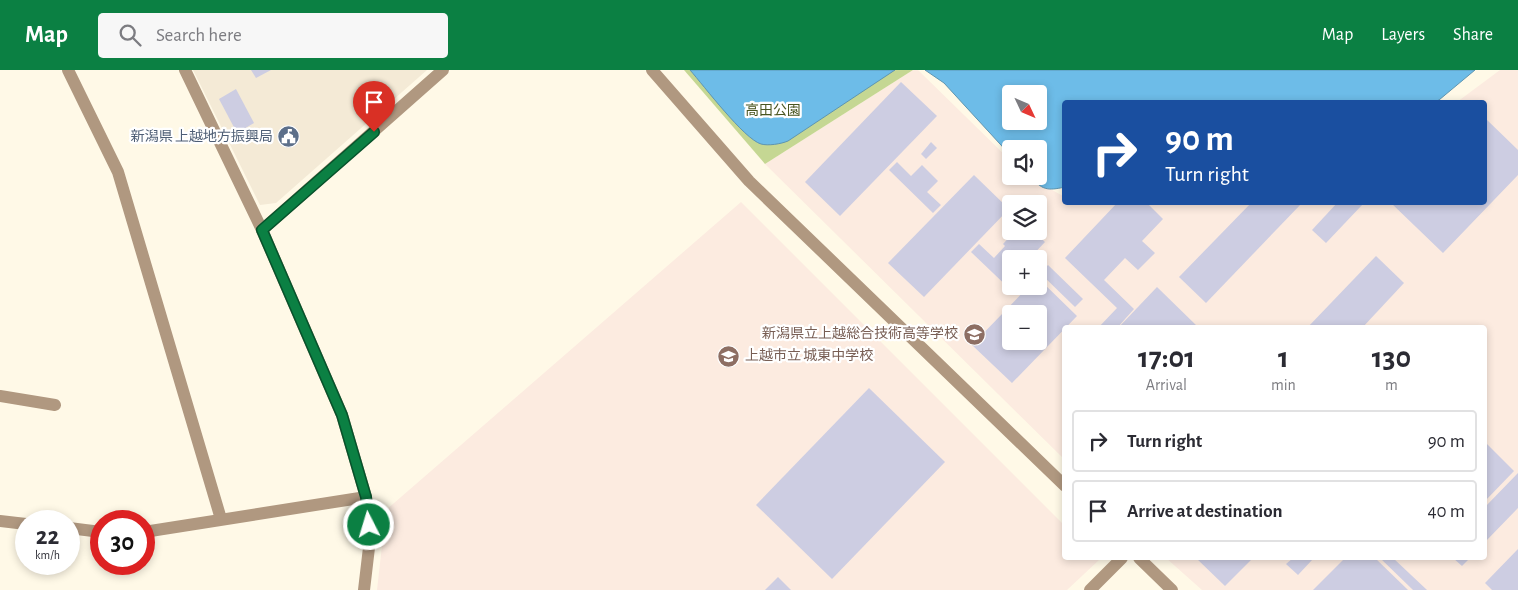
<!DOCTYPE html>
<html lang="en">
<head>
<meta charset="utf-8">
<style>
  :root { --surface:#fff; --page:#f7f7f7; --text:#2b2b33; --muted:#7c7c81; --line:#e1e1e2; --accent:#0b8043 }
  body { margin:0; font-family:"Alegreya Sans","Noto Sans JP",sans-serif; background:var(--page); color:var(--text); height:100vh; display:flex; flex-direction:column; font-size:19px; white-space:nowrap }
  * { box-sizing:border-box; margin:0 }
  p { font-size:16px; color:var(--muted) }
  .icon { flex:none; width:28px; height:28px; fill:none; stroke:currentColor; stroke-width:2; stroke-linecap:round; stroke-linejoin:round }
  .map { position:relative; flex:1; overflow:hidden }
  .drawer { position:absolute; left:1062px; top:255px; width:425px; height:235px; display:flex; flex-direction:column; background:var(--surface); border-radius:5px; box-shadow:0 2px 8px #0003 }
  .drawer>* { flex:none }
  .guide { position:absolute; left:1062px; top:30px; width:425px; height:105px; border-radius:5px; box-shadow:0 2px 8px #0003; background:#1a4fa0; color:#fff; overflow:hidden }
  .needle { width:32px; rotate:134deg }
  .tools { position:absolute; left:1002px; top:15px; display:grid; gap:10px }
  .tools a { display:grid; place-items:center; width:45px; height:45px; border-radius:5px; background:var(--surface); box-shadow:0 2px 8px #0003; font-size:25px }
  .speed { position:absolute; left:15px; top:440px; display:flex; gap:10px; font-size:25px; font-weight:700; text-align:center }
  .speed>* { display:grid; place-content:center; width:65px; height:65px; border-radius:50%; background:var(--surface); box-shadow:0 2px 8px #0003; line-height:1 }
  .speed small { font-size:12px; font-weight:400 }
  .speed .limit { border:8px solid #d22; background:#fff; color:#111 }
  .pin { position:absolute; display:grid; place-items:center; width:42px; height:42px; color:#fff; margin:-51px -21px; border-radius:50% 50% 50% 0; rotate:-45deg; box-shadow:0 0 5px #0007 }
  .pin .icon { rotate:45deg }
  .me { position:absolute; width:55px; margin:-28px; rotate:355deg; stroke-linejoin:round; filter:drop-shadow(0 0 4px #0008) }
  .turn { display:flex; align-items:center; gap:18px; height:105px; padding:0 20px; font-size:22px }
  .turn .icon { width:65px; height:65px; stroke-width:2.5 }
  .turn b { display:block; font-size:35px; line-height:42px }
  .eta { display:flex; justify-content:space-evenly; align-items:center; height:85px; text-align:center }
  .eta b { font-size:30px; font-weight:600; line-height:35px }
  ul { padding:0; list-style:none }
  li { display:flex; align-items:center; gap:15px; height:62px; margin:0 10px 8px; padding:0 10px; border:2px solid var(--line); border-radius:5px }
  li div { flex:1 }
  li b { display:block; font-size:19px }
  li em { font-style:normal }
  header { display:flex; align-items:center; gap:30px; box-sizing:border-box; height:70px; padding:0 25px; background:var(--accent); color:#fff }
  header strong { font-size:24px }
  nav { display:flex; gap:28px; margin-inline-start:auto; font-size:18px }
  .search { width:350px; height:45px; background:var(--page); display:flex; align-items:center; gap:12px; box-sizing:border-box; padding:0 18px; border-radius:5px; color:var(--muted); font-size:19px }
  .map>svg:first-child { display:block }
  .commercial { fill:#f4ead6 }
  .education { fill:#fcebe0; fill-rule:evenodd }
  .green { fill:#c5d793 }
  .water { fill:#6dbce8; stroke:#5e95b1; fill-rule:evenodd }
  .building { fill:#cdcde2; fill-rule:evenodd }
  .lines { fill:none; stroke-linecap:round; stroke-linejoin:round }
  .minor { stroke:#b09880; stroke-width:12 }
  .route-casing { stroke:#07532c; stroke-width:12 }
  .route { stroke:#0b8043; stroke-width:9 }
  .labels { text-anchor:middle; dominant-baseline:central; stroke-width:4.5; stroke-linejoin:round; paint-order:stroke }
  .park-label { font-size:14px; fill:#495520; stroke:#fff }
  .service-label { font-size:14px; fill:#4e5e75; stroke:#fff; text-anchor:end }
  .education-label { font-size:14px; fill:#785e54; stroke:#fff; text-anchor:end }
</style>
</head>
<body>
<header>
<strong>Map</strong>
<div class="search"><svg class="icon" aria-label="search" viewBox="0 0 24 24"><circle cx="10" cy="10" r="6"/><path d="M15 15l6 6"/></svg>Search here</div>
<nav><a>Map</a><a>Layers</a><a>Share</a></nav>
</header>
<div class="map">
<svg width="1518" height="520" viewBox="0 0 1518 520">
  <rect width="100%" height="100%" fill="#fff9e7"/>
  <polygon class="commercial" points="193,0 427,0 276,133 260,135"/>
  <g class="education">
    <path d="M913,0H918L1011,91V106H1027L1063,126L1065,124V132H1485V32H1457L1500,0H1518V520H1202L1166,488H1485V258H1065V390L765,94ZM1011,134H1039V161H1011ZM1011,189H1039V216H1011ZM1011,244H1039V271H1011Z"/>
    <polygon points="741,132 1065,456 1065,488 1096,488 1099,490 1067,520 377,520 386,440"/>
  </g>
  <polygon class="green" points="684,0 913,0 765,94"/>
  <g class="water">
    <path d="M690,0H895L788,71C781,74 768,76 761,74C744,69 704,16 690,0Z"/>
    <path d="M925,0H1475L1439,30L1434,32H1065V117C1047,121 1042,120 1030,106H1039V79H1011V86L944,13ZM1011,24H1039V51H1011Z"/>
  </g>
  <g class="building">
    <polygon points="251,0 271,0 256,8"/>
    <polygon points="901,12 937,46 840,146 805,112"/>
    <polygon points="236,19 254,53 237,63 219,29"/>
    <polygon points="1485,48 1518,80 1518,105 1443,183 1390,132 1485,132"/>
    <polygon points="931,72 937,78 926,89 921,84"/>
    <polygon points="897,92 911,106 922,95 938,111 927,122 941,135 933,143 889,100"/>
    <polygon points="974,105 1009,139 924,227 888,193"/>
    <polygon points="1118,132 1146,132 1163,149 1142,171 1155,183 1138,200 1125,188 1104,210 1134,239 1117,258 1098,258 1117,238 1065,188"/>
    <polygon points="1252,132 1303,132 1206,233 1179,207"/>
    <polygon points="1338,132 1361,132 1363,134 1326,173 1312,160"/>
    <polygon points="1015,161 1033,161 1045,172 1029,189 1011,189 1010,203 1011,216 1024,216 1016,225 971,182 979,174 994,188 1005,176 1003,174"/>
    <polygon points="1376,186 1404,213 1362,258 1307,258"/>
    <polygon points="1048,195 1083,229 1075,237 1040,203"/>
    <path d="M1039,209L1077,246L1012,313L972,275L1029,216H1039ZM1011,244H1039V271H1011Z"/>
    <polygon points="1157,217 1199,258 1118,258"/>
    <polygon points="869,318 945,392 832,509 756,435"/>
    <polygon points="1485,372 1514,401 1485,431"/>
    <polygon points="1518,403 1518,438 1485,472 1485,437"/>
    <polygon points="1518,479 1518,520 1492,520 1485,513"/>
    <polygon points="1196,488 1253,488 1225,516"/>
    <polygon points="1293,488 1311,488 1313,489 1298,505 1286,494"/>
    <polygon points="1345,488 1375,488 1408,520 1313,520"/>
    <polygon points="1380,488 1393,488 1427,520 1413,520"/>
    <polygon points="1453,488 1470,488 1462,496"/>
    <polygon points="778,507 791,520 765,520"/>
  </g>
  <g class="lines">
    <g class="minor">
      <polyline points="68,0 118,102 221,449"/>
      <polyline points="185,0 262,160"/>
      <polyline points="652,0 749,111 1065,416"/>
      <polyline points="0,326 55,335"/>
      <polyline points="0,451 26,454"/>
      <polyline points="69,458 101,462"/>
      <polyline points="144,462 366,427"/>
      <polyline points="1139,488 1172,520"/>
      <polyline points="364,520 370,469 366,427 342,345 262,160 443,0"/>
      <polyline points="1090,520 1122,488"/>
    </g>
  </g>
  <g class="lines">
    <defs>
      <polyline id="route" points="369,455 366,427 342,345 262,160 374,62"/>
    </defs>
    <use href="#route" class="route-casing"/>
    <use href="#route" class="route"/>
  </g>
  <defs>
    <symbol id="civic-disc" viewBox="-11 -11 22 22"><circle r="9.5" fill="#5c6f8a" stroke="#fff"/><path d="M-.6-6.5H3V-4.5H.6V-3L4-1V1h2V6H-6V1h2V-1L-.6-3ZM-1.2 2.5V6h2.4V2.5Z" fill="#fff"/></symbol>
    <symbol id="school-disc" viewBox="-11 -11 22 22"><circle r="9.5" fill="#8d6e63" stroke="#fff"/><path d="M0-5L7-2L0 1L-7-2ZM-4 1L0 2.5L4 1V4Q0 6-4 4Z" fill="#fff"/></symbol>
  </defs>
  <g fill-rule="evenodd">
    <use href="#civic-disc" x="276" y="54" width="25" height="25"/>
    <use href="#school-disc" x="962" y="252" width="25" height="25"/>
    <use href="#school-disc" x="716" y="274" width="25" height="25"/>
  </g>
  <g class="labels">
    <g class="park-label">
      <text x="773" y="41">高田公園</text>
    </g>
    <g class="service-label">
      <text x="273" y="67">新潟県 上越地方振興局</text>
    </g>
    <g class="education-label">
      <text x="958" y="264">新潟県立上越総合技術高等学校</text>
      <text x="745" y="286" text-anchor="start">上越市立 城東中学校</text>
    </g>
  </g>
</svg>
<div class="tools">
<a><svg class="needle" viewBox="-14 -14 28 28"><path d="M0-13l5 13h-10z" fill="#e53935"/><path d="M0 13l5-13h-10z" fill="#7c7c81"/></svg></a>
<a><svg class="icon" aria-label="sound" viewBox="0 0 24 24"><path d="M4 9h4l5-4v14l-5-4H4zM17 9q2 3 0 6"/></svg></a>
<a><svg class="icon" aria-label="layers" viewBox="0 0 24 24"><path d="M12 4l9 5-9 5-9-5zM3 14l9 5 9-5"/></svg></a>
<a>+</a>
<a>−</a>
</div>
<div class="speed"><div>22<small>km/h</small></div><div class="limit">30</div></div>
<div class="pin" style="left:374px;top:62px;background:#d93025"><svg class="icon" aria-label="arrive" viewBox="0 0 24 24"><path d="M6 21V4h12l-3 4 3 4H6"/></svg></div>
<svg class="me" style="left:369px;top:455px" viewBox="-20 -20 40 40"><circle r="17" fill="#0b8043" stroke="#fff" stroke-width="3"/><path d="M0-11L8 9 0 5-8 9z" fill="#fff"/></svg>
<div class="guide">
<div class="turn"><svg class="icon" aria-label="right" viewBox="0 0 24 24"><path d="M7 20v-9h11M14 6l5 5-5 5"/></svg><div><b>90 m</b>Turn right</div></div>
</div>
<section class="drawer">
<div class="eta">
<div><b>17:01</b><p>Arrival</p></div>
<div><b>1</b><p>min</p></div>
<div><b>130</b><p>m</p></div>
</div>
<ul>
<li><svg class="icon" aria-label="right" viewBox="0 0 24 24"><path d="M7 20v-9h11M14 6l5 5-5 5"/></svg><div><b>Turn right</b></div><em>90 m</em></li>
<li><svg class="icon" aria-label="arrive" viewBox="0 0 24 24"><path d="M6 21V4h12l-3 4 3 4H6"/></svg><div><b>Arrive at destination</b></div><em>40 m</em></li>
</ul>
</section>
</div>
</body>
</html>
